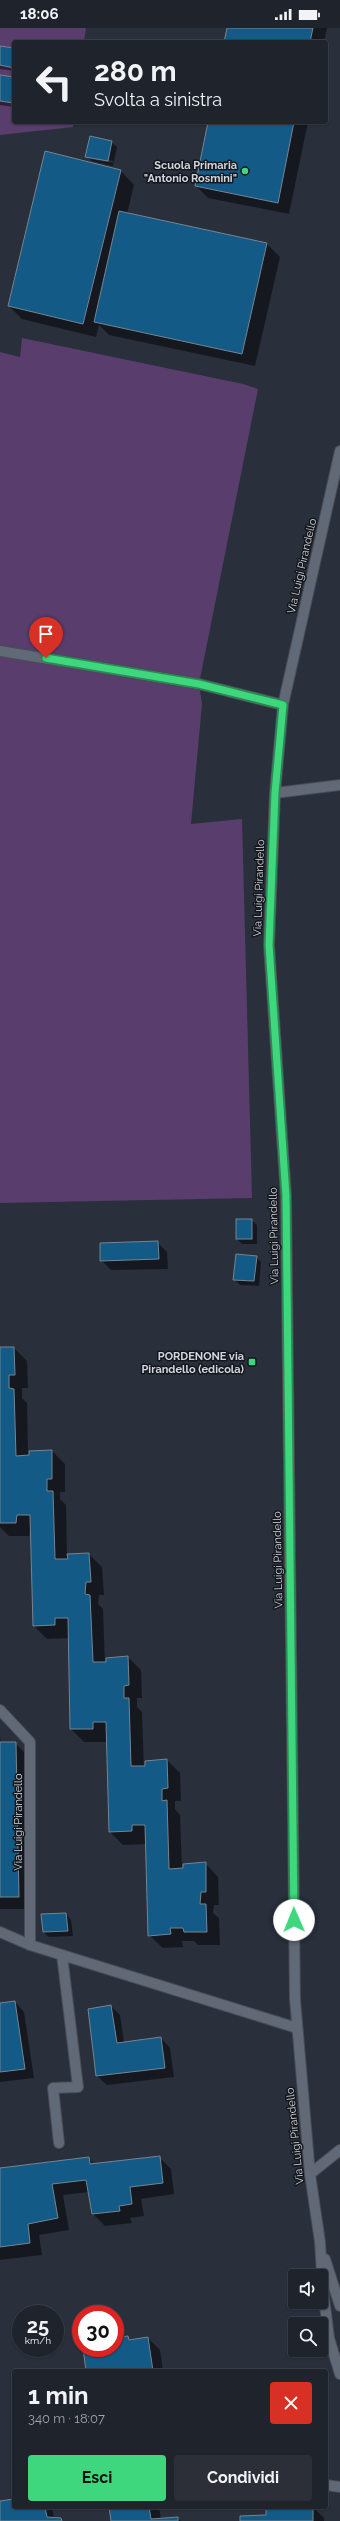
<!DOCTYPE html>
<html lang="it">
<head>
<meta charset="utf-8">
<style>
  :root { --surface:#1f232c; --page:#2c2f38; --text:#f1f3f6; --muted:#a1a4a9; --line:#3c4048; --accent:#3ed77d }
  body { margin:0; font-family:Raleway,sans-serif; background:var(--page); color:var(--text); height:100vh; display:flex; flex-direction:column; font-size:15px; white-space:nowrap }
  * { box-sizing:border-box; margin:0 }
  p { font-size:13px; color:var(--muted) }
  .icon { flex:none; width:22px; height:22px; fill:none; stroke:currentColor; stroke-width:2; stroke-linecap:round; stroke-linejoin:round }
  .map { position:relative; flex:1; overflow:hidden }
  .side { position:absolute; left:12px; top:2341px; width:316px; height:140px; display:flex; flex-direction:column; background:var(--surface); border-radius:4px; box-shadow:0 1px 3px #0004,0 0 0 1px var(--line) }
  .side>* { flex:none }
  .guide { position:absolute; left:12px; top:12px; width:316px; height:84px; border-radius:4px; box-shadow:0 1px 3px #0004,0 0 0 1px var(--line); background:#1f232c; color:var(--text); overflow:hidden }
  .buttons { position:absolute; left:288px; top:2241px; display:grid; gap:8px }
  .buttons a { display:grid; place-items:center; width:40px; height:40px; border-radius:4px; background:var(--surface); box-shadow:0 1px 3px #0004,0 0 0 1px var(--line); font-size:20px }
  .speed { position:absolute; left:12px; top:2277px; display:flex; gap:8px; font-size:20px; font-weight:700; text-align:center }
  .speed>* { display:grid; place-content:center; width:52px; height:52px; border-radius:50%; background:var(--surface); box-shadow:0 1px 3px #0004,0 0 0 1px var(--line); line-height:1 }
  .speed small { font-size:10px; font-weight:400 }
  .speed .limit { border:6px solid #d22; background:#fff; color:#111 }
  .pin { position:absolute; display:grid; place-items:center; width:34px; height:34px; color:#fff; margin:-41px -17px; border-radius:50% 50% 50% 0; rotate:-45deg; box-shadow:0 0 4px #0007 }
  .pin .icon { rotate:45deg }
  .me { position:absolute; width:44px; margin:-22px; rotate:359deg; stroke-linejoin:round; filter:drop-shadow(0 0 3px #0008) }
  .turn { display:flex; align-items:center; gap:14px; height:84px; padding:0 16px; font-size:18px }
  .turn .icon { width:52px; height:52px; stroke-width:2.5 }
  .turn b { display:block; font-size:28px; line-height:34px }
  .round { display:grid; place-items:center; flex:none; width:42px; height:42px; border-radius:4px; background:var(--page) }
  .overview { display:flex; align-items:center; justify-content:space-between; height:68px; padding:0 16px }
  h1 { font-size:24px; font-weight:700; line-height:30px }
  .primary-button { display:flex; gap:8px; margin-top:auto; padding:8px 16px }
  .primary-button a { flex:1; height:46px; border-radius:4px; background:var(--accent); color:#111; font-size:16px; font-weight:700; line-height:46px; text-align:center }
  .primary-button a+a { background:var(--page); color:var(--text) }
  .status { display:flex; justify-content:space-between; align-items:center; height:28px; padding:0 20px; background:var(--surface); direction:ltr }
  .status svg { height:11px; fill:currentColor }
  .map>svg:first-child { display:block }
  .green { fill:#593d6d }
  .shadow { fill:#0007; fill-rule:evenodd }
  .building { fill:#135a86; stroke:#768490 }
  .lines { fill:none; stroke-linecap:round; stroke-linejoin:round }
  .street-casing { stroke:#474c56; stroke-width:12 }
  .street { stroke:#616876; stroke-width:10 }
  .route-casing { stroke:#288c51; stroke-width:10 }
  .route { stroke:#3ed77d; stroke-width:7 }
  .poi-dot { fill:#3ed77d; stroke:#14171c; stroke-width:1.5 }
  .labels { text-anchor:middle; dominant-baseline:central; stroke-width:3; stroke-linejoin:round; paint-order:stroke }
  .poi-label { font-size:11px; font-weight:bold; fill:#d1d5dd; stroke:#14171c; text-anchor:end }
  .street-label { font-size:11px; fill:#d1d5dd; stroke:#14171c }
</style>
</head>
<body>
<div class="status"><b>18:06</b><svg viewBox="0 0 49 12"><path d="M0 12V9h3v3zM5 12V6h3v6zM10 12V3h3v9zM15 12V0h3v12zM26 1h20v11H26zM47 4h2v5h-2z"/></svg></div>
<div class="map">
<svg width="340" height="2493" viewBox="0 0 340 2493">
  <rect width="100%" height="100%" fill="#292f3b"/>
  <g class="green">
    <polygon points="0,0 86,0 84,14 14,14 14,94 73,94 73,99 0,107"/>
    <polygon points="22,310 243,356 258,361 199,656 202,676 191,796 242,791 252,1170 0,1175 0,324 20,329"/>
  </g>
  <g class="shadow">
    <polygon points="228,0 327,0 324,14 225,14"/>
    <polygon points="0,19 14,21 14,43 0,41"/>
    <polygon points="0,48 14,50 14,79 0,77"/>
    <polygon points="209,94 308,94 289,186 208,170 196,158"/>
    <path d="M111,114L117,119L113,138L92,133L87,128ZM91,129L113,133V135L91,131Z"/>
    <polygon points="46,124 121,143 134,157 127,186 267,216 280,229 255,338 109,307 99,297 96,309 22,291 9,278"/>
    <polygon points="251,1192 257,1197 257,1216 242,1216 237,1211"/>
    <polygon points="158,1215 167,1224 168,1241 111,1242 101,1232"/>
    <polygon points="256,1229 261,1234 259,1258 240,1257 234,1251"/>
    <polygon points="0,1320 14,1320 27,1333 28,1360 22,1360 22,1370 27,1375 28,1424 52,1423 65,1436 65,1464 60,1464 60,1471 66,1477 67,1527 89,1526 102,1539 104,1567 99,1567 98,1576 103,1581 105,1637 128,1629 141,1642 142,1670 137,1670 137,1679 142,1684 144,1742 167,1732 180,1745 181,1773 175,1773 175,1781 180,1787 182,1841 205,1835 218,1849 219,1877 214,1877 213,1885 219,1890 220,1917 198,1917 194,1913 182,1913 183,1919 163,1920 149,1907 146,1816 123,1817 110,1804 108,1708 106,1714 84,1714 71,1701 70,1610 47,1611 34,1598 31,1498 29,1508 9,1508 0,1499"/>
    <polygon points="0,1708 1,1715 15,1715 27,1727 31,1881 0,1881"/>
    <polygon points="66,1886 71,1892 73,1908 49,1909 43,1904"/>
    <polygon points="15,1974 24,1984 34,2050 0,2054 0,1976"/>
    <polygon points="111,1978 120,1987 124,2015 161,2010 170,2020 174,2049 107,2057 97,2048 89,1982"/>
    <polygon points="159,2129 171,2141 174,2166 141,2171 144,2188 130,2190 132,2195 105,2198 93,2186 89,2164 63,2167 69,2202 39,2207 42,2227 0,2232 0,2141 88,2130 95,2137"/>
    <polygon points="128,2310 131,2312 148,2310 160,2322 163,2343 87,2343 84,2320 115,2320 115,2311"/>
    <polygon points="14,2472 14,2479 52,2479 54,2490 63,2493 0,2493 0,2474"/>
    <polygon points="110,2479 159,2479 161,2491 177,2490 181,2493 112,2493"/>
    <polygon points="267,2479 313,2479 324,2490 324,2493 241,2493 267,2488"/>
  </g>
  <g class="building">
    <polygon points="227,0 313,0 310,14 224,14"/>
    <polygon points="0,18 14,20 14,40 0,37"/>
    <polygon points="0,47 14,49 14,75 0,73"/>
    <polygon points="208,94 294,94 278,175 195,158"/>
    <polygon points="90,108 112,113 108,133 85,129"/>
    <polygon points="45,123 121,142 83,296 8,278"/>
    <polygon points="119,183 267,215 242,326 94,294"/>
    <rect x="236" y="1191" width="16" height="20"/>
    <polygon points="158,1213 159,1231 100,1233 100,1215"/>
    <polygon points="236,1226 257,1228 254,1253 233,1252"/>
    <polygon points="0,1319 14,1319 15,1347 9,1347 9,1360 14,1361 16,1428 29,1427 29,1423 52,1422 52,1451 47,1451 47,1463 53,1463 55,1531 68,1531 67,1526 89,1525 91,1554 86,1554 85,1566 90,1567 93,1634 106,1634 106,1630 128,1628 129,1657 124,1658 124,1670 129,1670 131,1738 145,1738 145,1733 167,1731 168,1760 162,1761 162,1773 167,1772 169,1841 183,1840 183,1836 206,1834 206,1864 201,1864 200,1876 206,1876 207,1904 184,1904 183,1900 170,1900 171,1906 148,1908 145,1797 132,1797 132,1803 109,1804 106,1694 93,1694 93,1701 70,1701 68,1590 55,1590 55,1597 33,1598 30,1487 17,1487 16,1495 0,1495"/>
    <polygon points="0,1714 16,1714 19,1869 0,1869"/>
    <polygon points="66,1885 68,1903 43,1904 41,1886"/>
    <polygon points="15,1973 25,2041 0,2044 0,1975"/>
    <polygon points="111,1977 117,2015 161,2009 165,2040 96,2048 88,1981"/>
    <polygon points="160,2128 163,2155 130,2159 132,2176 119,2178 120,2183 92,2186 86,2152 52,2156 58,2190 28,2196 30,2215 0,2219 0,2140 89,2129 90,2136"/>
    <polygon points="128,2308 129,2312 148,2309 153,2343 86,2343 83,2320 115,2320 115,2310"/>
    <polygon points="14,2471 14,2479 45,2479 47,2489 61,2490 62,2493 0,2493 0,2473"/>
    <polygon points="109,2479 149,2479 151,2491 178,2489 178,2493 111,2493"/>
    <polygon points="266,2479 313,2479 313,2493 240,2493 240,2488 266,2487"/>
  </g>
  <g class="lines">
    <defs>
      <g id="street">
        <polyline points="340,423 283,677 275,765 269,917 286,1168 295,1971 310,2146 320,2214 323,2262 329,2310 340,2346"/>
        <polyline points="0,623 199,656 283,677"/>
        <polyline points="275,765 340,757"/>
        <polyline points="0,1682 30,1714 30,1917 297,2000"/>
        <polyline points="0,1904 30,1917"/>
        <polyline points="59,2115 53,2060 78,2059 62,1927"/>
        <polyline points="310,2146 340,2122"/>
        <polyline points="325,2231 340,2278"/>
        <polyline points="326,2457 340,2459"/>
      </g>
    </defs>
    <use href="#street" class="street-casing"/>
    <use href="#street" class="street"/>
  </g>
  <g class="lines">
    <defs>
      <polyline id="route" points="46,630 199,656 283,677 275,765 269,917 286,1168 294,1892"/>
    </defs>
    <use href="#route" class="route-casing"/>
    <use href="#route" class="route"/>
  </g>
  <g class="poi-dot">
    <circle cx="245" cy="143" r="4"/>
    <rect x="248" y="1330" width="8" height="8" rx="2"/>
  </g>
  <g class="labels">
    <g class="poi-label">
      <text x="237" y="137">Scuola Primaria<tspan x="237" dy="13">"Antonio Rosmini"</tspan></text>
      <text x="244" y="1328">PORDENONE via<tspan x="244" dy="13">Pirandello (edicola)</tspan></text>
    </g>
    <g class="street-label">
      <text transform="translate(302 538) rotate(-77)">Via Luigi Pirandello</text>
      <text transform="translate(259 860) rotate(-88)">Via Luigi Pirandello</text>
      <text transform="translate(274 1208) rotate(-91)">Via Luigi Pirandello</text>
      <text transform="translate(278 1532) rotate(-91)">Via Luigi Pirandello</text>
      <text transform="translate(18 1794) rotate(-90)">Via Luigi Pirandello</text>
      <text transform="translate(295 2108) rotate(-96)">Via Luigi Pirandello</text>
    </g>
  </g>
</svg>
<div class="buttons">
<a><svg class="icon" aria-label="sound" viewBox="0 0 24 24"><path d="M4 9h4l5-4v14l-5-4H4zM17 9q2 3 0 6"/></svg></a>
<a><svg class="icon" aria-label="search" viewBox="0 0 24 24"><circle cx="10" cy="10" r="6"/><path d="M15 15l6 6"/></svg></a>
</div>
<div class="speed"><div>25<small>km/h</small></div><div class="limit">30</div></div>
<div class="pin" style="left:46px;top:630px;background:#d93025"><svg class="icon" aria-label="arrive" viewBox="0 0 24 24"><path d="M6 21V4h12l-3 4 3 4H6"/></svg></div>
<svg class="me" style="left:294px;top:1892px" viewBox="-20 -20 40 40"><circle r="19" fill="#fff"/><path d="M0-13L10 11 0 6-10 11z" fill="#3ed77d"/></svg>
<div class="guide">
<div class="turn"><svg class="icon" aria-label="left" viewBox="0 0 24 24"><path d="M17 20v-9H6M10 6l-5 5 5 5"/></svg><div><b>280 m</b>Svolta a sinistra</div></div>
</div>
<section class="side">
<div class="overview"><div><h1>1 min</h1><p>340 m · 18:07</p></div><a class="round" style="background:#d93025;color:#fff"><svg class="icon" aria-label="close" viewBox="0 0 24 24"><path d="M6 6l12 12M18 6L6 18"/></svg></a></div>
<div class="primary-button"><a>Esci</a><a>Condividi</a></div>
</section>
</div>
</body>
</html>
